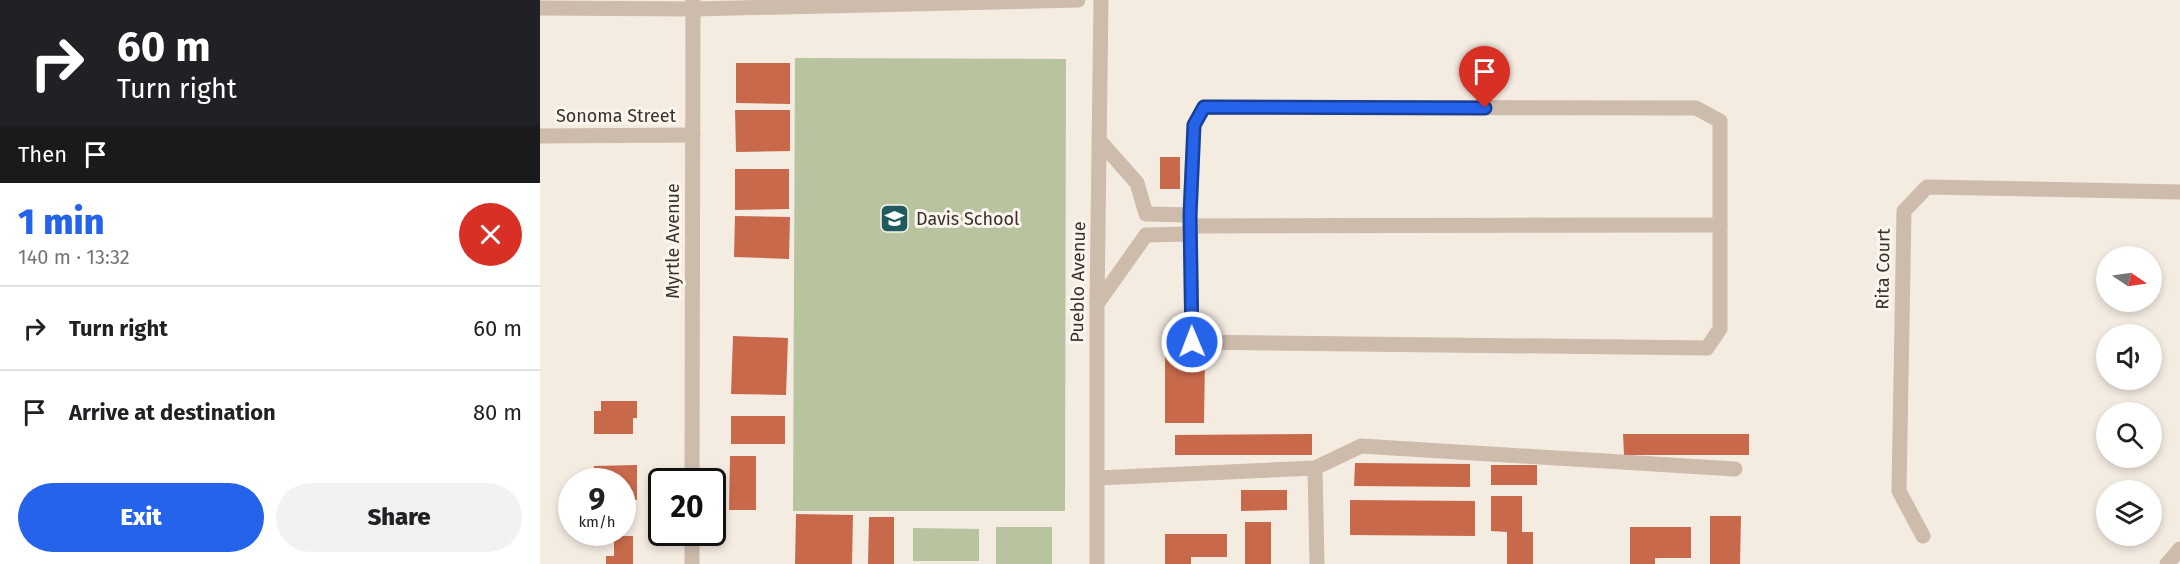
<!DOCTYPE html>
<html lang="en">
<head>
<meta charset="utf-8">
<style>
  :root { --surface:#fff; --page:#f2f2f2; --text:#202124; --muted:#757577; --line:#e0e0e0; --accent:#2563eb }
  body { margin:0; font-family:"Fira Sans",sans-serif; background:var(--page); color:var(--text); height:100vh; display:flex; flex-direction:column; font-size:22px; white-space:nowrap }
  * { box-sizing:border-box; margin:0 }
  p { font-size:20px; color:var(--muted) }
  .icon { flex:none; width:33px; height:33px; fill:none; stroke:currentColor; stroke-width:2; stroke-linecap:round; stroke-linejoin:round }
  .map { position:relative; flex:1; overflow:hidden }
  .side { display:flex; flex-direction:column; background:var(--surface); width:540px }
  .side>* { flex:none }
  .guide { background:#202124; color:#fff; overflow:hidden }
  .needle { width:39px; rotate:103deg }
  .controls { position:absolute; left:1556px; top:246px; display:grid; gap:12px }
  .controls a { display:grid; place-items:center; width:66px; height:66px; border-radius:50%; background:var(--surface); box-shadow:0 3px 9px #0003; font-size:30px }
  .speed { position:absolute; left:18px; top:468px; display:flex; gap:12px; font-size:30px; font-weight:700; text-align:center }
  .speed>* { display:grid; place-content:center; width:78px; height:78px; border-radius:50%; background:var(--surface); box-shadow:0 3px 9px #0003; line-height:1 }
  .speed small { font-size:15px; font-weight:400 }
  .speed .limit { border:3px solid #111; border-radius:9px; background:#fff; color:#111 }
  .pin { position:absolute; display:grid; place-items:center; width:51px; height:51px; color:#fff; margin:-62px -26px; border-radius:50% 50% 50% 0; rotate:-45deg; box-shadow:0 0 6px #0007 }
  .pin .icon { rotate:45deg }
  .me { position:absolute; width:66px; margin:-33px; rotate:359deg; stroke-linejoin:round; filter:drop-shadow(0 0 4px #0008) }
  .turn { display:flex; align-items:center; gap:21px; height:126px; padding:0 18px; font-size:27px }
  .turn .icon { width:78px; height:78px; stroke-width:2.5 }
  .turn b { display:block; font-size:42px; line-height:51px }
  .then { display:flex; align-items:center; height:57px; padding:0 18px; background:#0003; gap:12px; font-size:22px }
  .round { display:grid; place-items:center; flex:none; width:63px; height:63px; border-radius:32px; background:var(--page) }
  .head { display:flex; align-items:center; justify-content:space-between; height:102px; padding:0 18px }
  h1 { font-size:36px; font-weight:800; line-height:45px; color:var(--accent) }
  .primary-button { display:flex; gap:12px; margin-top:auto; padding:12px 18px }
  .primary-button a { flex:1; height:69px; border-radius:36px; background:var(--accent); color:#fff; font-size:24px; font-weight:800; line-height:69px; text-align:center }
  .primary-button a+a { background:var(--page); color:var(--text) }
  ul { padding:0; list-style:none }
  li { display:flex; align-items:center; gap:18px; height:84px; padding:0 18px; border-top:2px solid var(--line) }
  li div { flex:1 }
  li b { display:block; font-size:22px }
  li em { font-style:normal }
  main { display:flex; flex:1; min-height:0 }
  .map>svg:first-child { display:block }
  .green { fill:#b8c4a0 }
  .building { fill:#c8694b }
  .lines { fill:none; stroke-linecap:round; stroke-linejoin:round }
  .minor { stroke:#cdbbac; stroke-width:15 }
  .route-casing { stroke:#184099; stroke-width:15 }
  .route { stroke:#2563eb; stroke-width:10 }
  .labels { text-anchor:middle; dominant-baseline:central; stroke-width:6; stroke-linejoin:round; paint-order:stroke }
  .street-label { font-size:18px; fill:#3b302b; stroke:#fbf5ee }
  .poi-label { font-size:18px; fill:#3b302b; stroke:#fbf5ee; text-anchor:start }
</style>
</head>
<body>
<main>
<section class="side">
<div class="guide">
<div class="turn"><svg class="icon" aria-label="right" viewBox="0 0 24 24"><path d="M7 20v-9h11M14 6l5 5-5 5"/></svg><div><b>60 m</b>Turn right</div></div>
<div class="then">Then<svg class="icon" aria-label="arrive" viewBox="0 0 24 24"><path d="M6 21V4h12l-3 4 3 4H6"/></svg></div>
</div>
<div class="head"><div><h1>1 min</h1><p>140 m · 13:32</p></div><a class="round" style="background:#d93025;color:#fff"><svg class="icon" aria-label="close" viewBox="0 0 24 24"><path d="M6 6l12 12M18 6L6 18"/></svg></a></div>
<ul>
<li><svg class="icon" aria-label="right" viewBox="0 0 24 24"><path d="M7 20v-9h11M14 6l5 5-5 5"/></svg><div><b>Turn right</b></div><em>60 m</em></li>
<li><svg class="icon" aria-label="arrive" viewBox="0 0 24 24"><path d="M6 21V4h12l-3 4 3 4H6"/></svg><div><b>Arrive at destination</b></div><em>80 m</em></li>
</ul>
<div class="primary-button"><a>Exit</a><a>Share</a></div>
</section>
<div class="map">
<svg width="1640" height="564" viewBox="0 0 1640 564">
  <rect width="100%" height="100%" fill="#f4ebe1"/>
  <g class="green">
    <polygon points="255,58 526,59 525,511 253,511"/>
    <rect x="456" y="527" width="56" height="37"/>
    <polygon points="373,528 439,529 439,561 373,561"/>
  </g>
  <g class="building">
    <polygon points="196,63 250,63 250,104 196,103"/>
    <polygon points="195,110 250,110 250,151 196,152"/>
    <rect x="620" y="157" width="20" height="32"/>
    <polygon points="195,169 249,169 249,209 195,210"/>
    <polygon points="195,216 250,217 249,259 194,257"/>
    <polygon points="193,336 248,338 246,395 191,394"/>
    <polygon points="625,357 665,358 664,423 625,423"/>
    <polygon points="61,401 97,401 97,418 93,418 93,434 54,434 54,411 61,411"/>
    <rect x="191" y="416" width="54" height="28"/>
    <polygon points="772,434 772,455 635,455 635,435"/>
    <polygon points="1083,434 1209,434 1209,455 1084,455"/>
    <polygon points="190,456 216,456 216,510 189,510"/>
    <polygon points="815,463 930,464 930,487 814,486"/>
    <polygon points="97,465 97,500 82,500 82,482 54,482 54,466"/>
    <rect x="951" y="465" width="46" height="20"/>
    <polygon points="701,490 747,490 747,510 701,511"/>
    <polygon points="951,496 982,496 982,532 993,532 993,564 967,564 967,532 951,531"/>
    <polygon points="810,500 935,501 935,536 810,535"/>
    <polygon points="256,514 313,515 312,564 255,564"/>
    <polygon points="1170,516 1201,516 1200,564 1170,564"/>
    <polygon points="329,517 354,517 354,564 328,564"/>
    <rect x="705" y="522" width="26" height="42"/>
    <polygon points="1090,527 1151,527 1151,558 1115,558 1115,564 1090,564"/>
    <polygon points="625,534 687,534 687,557 651,557 651,564 625,564"/>
    <polygon points="74,536 93,536 93,564 66,564 66,556 74,556"/>
  </g>
  <g class="lines">
    <g class="minor">
      <polyline points="0,8 154,9 538,0"/>
      <polygon points="664,107 1156,108 1180,121 1180,329 1167,348 652,342 650,215 654,125"/>
      <polyline points="0,136 153,135"/>
      <polyline points="559,140 597,183 606,214 650,215"/>
      <polyline points="650,226 1180,225"/>
      <polyline points="557,304 606,235 650,234"/>
      <polyline points="775,468 777,564"/>
      <polyline points="557,478 775,468 821,446 1195,469"/>
      <polyline points="152,482 153,0"/>
      <polyline points="1383,536 1359,491 1364,211 1387,187 1640,192"/>
      <polyline points="152,564 152,532"/>
      <polyline points="557,564 557,304 561,0"/>
      <polyline points="1627,564 1640,549"/>
    </g>
  </g>
  <g class="lines">
    <defs>
      <polyline id="route" points="652,342 650,215 654,125 664,107 945,108"/>
    </defs>
    <use href="#route" class="route-casing"/>
    <use href="#route" class="route"/>
  </g>
  <defs>
    <symbol id="school-square" viewBox="-11 -11 22 22"><rect x="-9" y="-9" width="18" height="18" rx="4" fill="#1f5a5e" stroke="#fbf5ee"/><path d="M0-5L7-2L0 1L-7-2ZM-4 1L0 2.5L4 1V4Q0 6-4 4Z" fill="#fff"/></symbol>
  </defs>
  <g fill-rule="evenodd">
    <use href="#school-square" x="338" y="202" width="33" height="33"/>
  </g>
  <g class="labels">
    <g class="street-label">
      <text x="76" y="116">Sonoma Street</text>
      <text transform="translate(133 241) rotate(-90)">Myrtle Avenue</text>
      <text transform="translate(1343 269) rotate(-89)">Rita Court</text>
      <text transform="translate(538 282) rotate(-89)">Pueblo Avenue</text>
    </g>
    <g class="poi-label">
      <text x="376" y="219">Davis School</text>
    </g>
  </g>
</svg>
<div class="controls">
<a><svg class="needle" viewBox="-14 -14 28 28"><path d="M0-13l5 13h-10z" fill="#e53935"/><path d="M0 13l5-13h-10z" fill="#757577"/></svg></a>
<a><svg class="icon" aria-label="sound" viewBox="0 0 24 24"><path d="M4 9h4l5-4v14l-5-4H4zM17 9q2 3 0 6"/></svg></a>
<a><svg class="icon" aria-label="search" viewBox="0 0 24 24"><circle cx="10" cy="10" r="6"/><path d="M15 15l6 6"/></svg></a>
<a><svg class="icon" aria-label="layers" viewBox="0 0 24 24"><path d="M12 4l9 5-9 5-9-5zM3 14l9 5 9-5"/></svg></a>
</div>
<div class="speed"><div>9<small>km/h</small></div><div class="limit">20</div></div>
<div class="pin" style="left:945px;top:108px;background:#d93025"><svg class="icon" aria-label="arrive" viewBox="0 0 24 24"><path d="M6 21V4h12l-3 4 3 4H6"/></svg></div>
<svg class="me" style="left:652px;top:342px" viewBox="-20 -20 40 40"><circle r="17" fill="#2563eb" stroke="#fff" stroke-width="3"/><path d="M0-11L8 9 0 5-8 9z" fill="#fff"/></svg>
</div>
</main>
</body>
</html>
